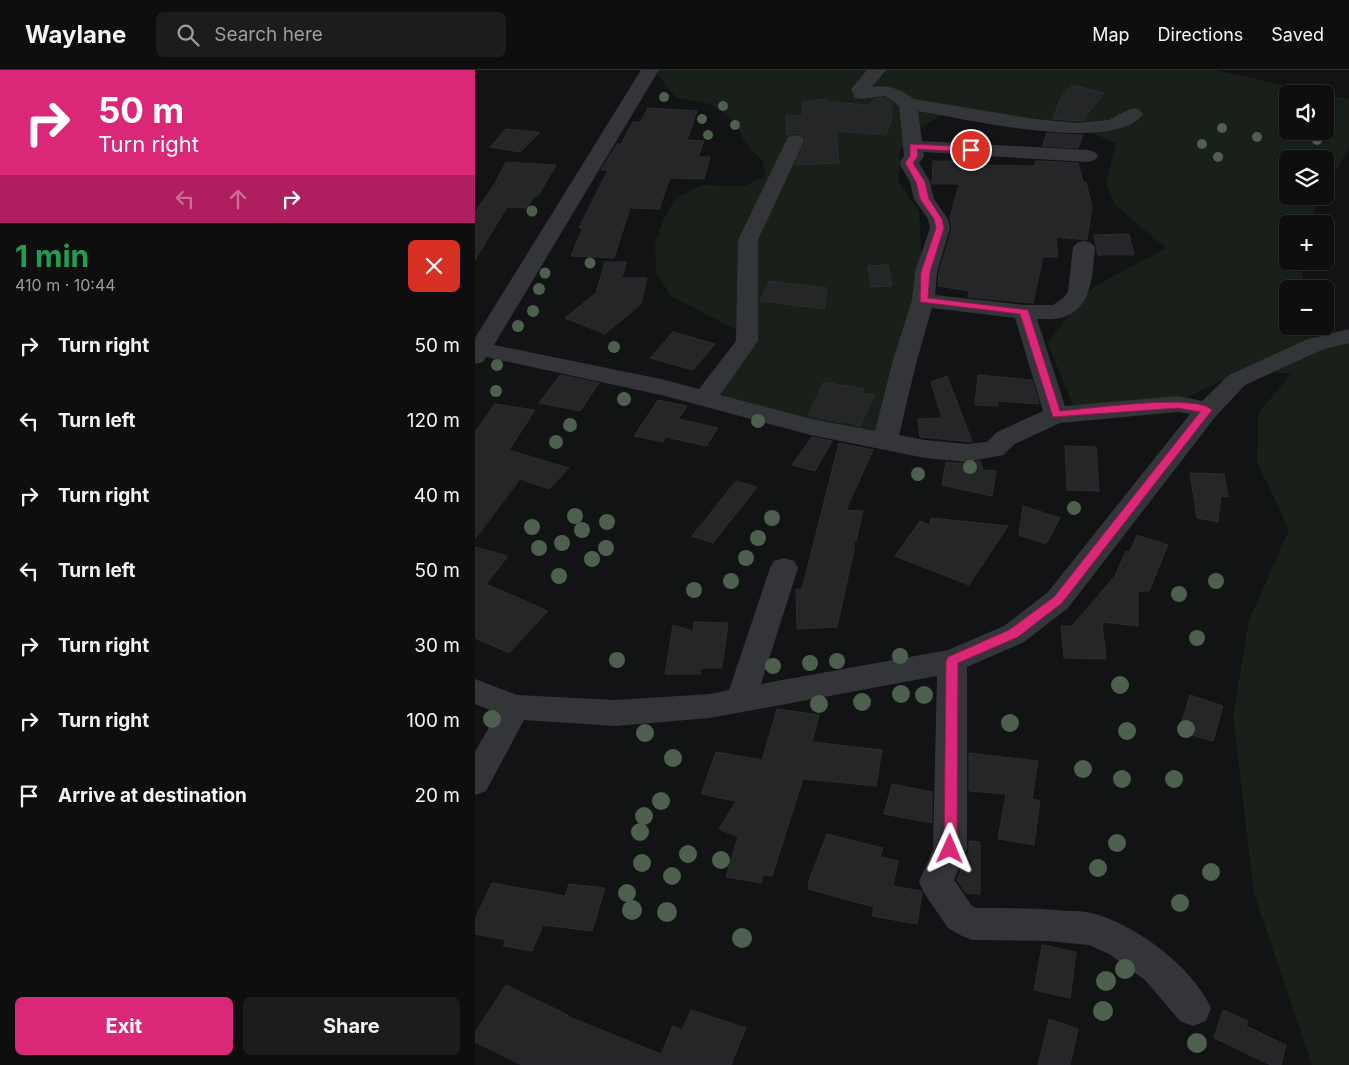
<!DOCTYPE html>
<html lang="en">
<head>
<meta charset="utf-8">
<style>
  :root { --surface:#0e0e0f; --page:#1c1c1d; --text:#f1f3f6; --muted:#9b9c9e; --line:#2e2e2f; --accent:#db2777 }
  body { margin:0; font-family:Inter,sans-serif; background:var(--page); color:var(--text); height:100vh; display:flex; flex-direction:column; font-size:19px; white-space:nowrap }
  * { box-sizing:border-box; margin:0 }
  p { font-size:16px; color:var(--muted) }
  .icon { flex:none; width:28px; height:28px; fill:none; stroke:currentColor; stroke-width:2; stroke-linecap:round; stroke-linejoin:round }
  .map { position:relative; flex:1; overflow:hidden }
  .drawer { display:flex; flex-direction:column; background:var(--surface); width:475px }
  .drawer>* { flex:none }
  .top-card { background:#db2777; color:#fff; overflow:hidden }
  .controls { position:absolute; left:804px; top:15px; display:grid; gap:10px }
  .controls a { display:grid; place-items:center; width:55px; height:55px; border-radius:8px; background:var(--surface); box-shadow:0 1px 4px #0004,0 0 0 1px var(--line); font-size:25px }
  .pin { position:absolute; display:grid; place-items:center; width:42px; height:42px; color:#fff; margin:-21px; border:2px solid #fff; border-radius:50%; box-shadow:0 1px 5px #0007 }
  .me { position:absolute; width:55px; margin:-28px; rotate:1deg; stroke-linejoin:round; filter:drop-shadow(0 0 4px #0008) }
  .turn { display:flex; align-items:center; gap:18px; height:105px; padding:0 15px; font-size:22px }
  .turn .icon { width:65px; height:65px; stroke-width:2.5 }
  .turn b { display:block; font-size:35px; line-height:42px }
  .lanes { display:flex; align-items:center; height:48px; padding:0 15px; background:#0003; justify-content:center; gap:25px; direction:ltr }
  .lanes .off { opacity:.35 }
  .round { display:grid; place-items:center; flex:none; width:52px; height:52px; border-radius:8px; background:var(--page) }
  .summary { display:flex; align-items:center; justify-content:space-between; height:85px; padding:0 15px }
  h1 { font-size:30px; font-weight:700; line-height:38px; color:#1e9e55 }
  .primary-button { display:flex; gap:10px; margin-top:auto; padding:10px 15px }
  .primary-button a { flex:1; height:58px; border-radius:8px; background:var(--accent); color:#fff; font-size:20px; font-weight:700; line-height:58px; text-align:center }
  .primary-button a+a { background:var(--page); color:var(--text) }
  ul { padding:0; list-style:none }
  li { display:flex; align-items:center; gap:15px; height:75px; padding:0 15px }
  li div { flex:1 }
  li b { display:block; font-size:19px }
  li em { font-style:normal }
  header { display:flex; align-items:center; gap:30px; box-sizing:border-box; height:70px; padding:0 25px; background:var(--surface); border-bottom:1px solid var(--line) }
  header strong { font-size:24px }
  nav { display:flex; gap:28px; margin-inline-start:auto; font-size:18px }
  .search { width:350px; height:45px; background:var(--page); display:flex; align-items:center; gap:12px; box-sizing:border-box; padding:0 18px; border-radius:8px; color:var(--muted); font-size:19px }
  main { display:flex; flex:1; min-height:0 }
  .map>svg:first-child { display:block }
  .green { fill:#191f19 }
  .building { fill:#252628; stroke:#2c2d30 }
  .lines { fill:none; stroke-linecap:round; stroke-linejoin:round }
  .minor { fill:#343539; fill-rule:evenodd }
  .tree { fill:#4c604d }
  .route { fill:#db2777; stroke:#8e194d }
</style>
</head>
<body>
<header>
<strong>Waylane</strong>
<div class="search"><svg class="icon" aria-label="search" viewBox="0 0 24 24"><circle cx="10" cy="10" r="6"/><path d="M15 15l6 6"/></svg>Search here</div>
<nav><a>Map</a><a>Directions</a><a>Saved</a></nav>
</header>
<main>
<section class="drawer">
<div class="top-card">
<div class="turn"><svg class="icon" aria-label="right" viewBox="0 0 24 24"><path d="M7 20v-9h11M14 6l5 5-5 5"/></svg><div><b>50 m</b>Turn right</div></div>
<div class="lanes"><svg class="icon off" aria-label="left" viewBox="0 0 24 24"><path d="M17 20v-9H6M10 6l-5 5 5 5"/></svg><svg class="icon off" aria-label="ahead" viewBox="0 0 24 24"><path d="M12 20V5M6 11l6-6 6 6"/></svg><svg class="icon" aria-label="right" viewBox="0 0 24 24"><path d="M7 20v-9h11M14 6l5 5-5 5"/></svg></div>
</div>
<div class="summary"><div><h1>1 min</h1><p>410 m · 10:44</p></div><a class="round" style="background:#d93025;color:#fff"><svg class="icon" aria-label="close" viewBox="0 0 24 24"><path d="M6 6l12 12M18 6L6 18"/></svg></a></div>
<ul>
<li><svg class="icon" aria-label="right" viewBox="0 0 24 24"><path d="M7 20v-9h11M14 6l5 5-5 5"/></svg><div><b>Turn right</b></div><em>50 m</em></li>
<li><svg class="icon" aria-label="left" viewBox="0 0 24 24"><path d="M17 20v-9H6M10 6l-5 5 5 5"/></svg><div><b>Turn left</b></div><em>120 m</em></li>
<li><svg class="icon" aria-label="right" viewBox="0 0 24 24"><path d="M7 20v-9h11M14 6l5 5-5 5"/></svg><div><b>Turn right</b></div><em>40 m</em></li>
<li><svg class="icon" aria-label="left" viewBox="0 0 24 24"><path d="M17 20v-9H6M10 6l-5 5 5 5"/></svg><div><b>Turn left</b></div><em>50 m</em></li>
<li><svg class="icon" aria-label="right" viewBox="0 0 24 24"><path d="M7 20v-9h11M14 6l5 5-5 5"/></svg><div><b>Turn right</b></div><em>30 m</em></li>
<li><svg class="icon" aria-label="right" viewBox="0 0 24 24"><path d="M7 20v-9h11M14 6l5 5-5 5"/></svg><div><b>Turn right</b></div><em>100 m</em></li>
<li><svg class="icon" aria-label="arrive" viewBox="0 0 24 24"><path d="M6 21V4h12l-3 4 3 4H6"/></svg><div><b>Arrive at destination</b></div><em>20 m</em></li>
</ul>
<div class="primary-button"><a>Exit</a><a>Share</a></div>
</section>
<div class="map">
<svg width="874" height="995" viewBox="0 0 874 995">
  <rect width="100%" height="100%" fill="#121314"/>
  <polygon class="green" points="179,0 740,0 850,24 812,24 812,61 850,61 850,24 874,29 874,77 850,121 850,89 812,89 812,126 847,126 833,154 812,154 812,191 825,191 830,219 812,219 812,256 837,256 841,274 874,266 874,995 837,995 779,824 758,646 774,550 814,460 782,392 783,344 817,303 764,303 673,345 598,335 572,273 618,217 691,178 639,134 631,113 641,73 587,51 467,45 443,59 425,81 423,111 444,141 447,198 408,365 224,327 276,267 197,227 181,203 180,175 189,147 202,127 228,115 270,116 290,106 288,91 277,80 266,66 263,54 236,34 201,28"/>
  <g class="building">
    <polygon points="597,15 629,23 607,51 578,49 586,27"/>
    <polygon points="410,28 417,33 417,48 411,65 361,61 364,93 320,95 331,70 328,65 321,63 312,65 311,45 327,46 328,32 352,29 353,32 394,35 400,29"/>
    <polygon points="173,38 222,41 212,70 229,71 223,87 235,87 229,109 195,108 184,139 155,138 139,188 96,186 108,158 104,158 133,100 126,100 142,74 146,74 158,52 166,52"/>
    <polygon points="31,59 65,62 45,82 15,77"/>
    <polygon points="572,63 602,65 608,65 603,78 567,76"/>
    <polygon points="458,91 507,91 507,95 559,96 561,91 603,93 608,112 611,112 617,137 612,170 581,167 583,187 568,187 558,233 493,227 494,221 463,216 464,202 477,159 475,148 484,114 457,114"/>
    <polygon points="31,92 81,95 63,126 59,126 52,138 32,137 0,190 0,142 19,115"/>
    <polygon points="654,164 659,185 623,185 619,165"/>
    <polygon points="130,192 151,192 147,208 172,208 166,234 130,264 90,248 121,223"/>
    <polygon points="413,195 417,216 396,217 393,196"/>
    <polygon points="294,211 352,218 349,239 285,231"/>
    <polygon points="198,262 240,274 218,300 175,288"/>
    <polygon points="85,305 124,313 105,341 64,333"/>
    <polygon points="503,305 557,310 564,334 523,331 523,336 500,335"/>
    <polygon points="472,306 497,371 497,372 445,367 443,349 467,348 456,312"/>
    <polygon points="349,312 389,319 387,323 400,325 385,356 369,351 368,353 333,345"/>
    <polygon points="183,330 212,336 203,349 243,358 231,376 191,367 188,372 159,366"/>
    <polygon points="20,334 60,340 34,380 94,398 74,419 45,409 0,469 0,362"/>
    <polygon points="337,367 357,371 340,401 317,395"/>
    <polygon points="364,373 398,380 371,440 388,441 381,471 379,470 379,480 362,557 322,559 321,519 327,519"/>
    <polygon points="590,376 621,377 624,421 592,420"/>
    <polygon points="505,391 508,400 521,401 517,426 467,415 471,392 492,394"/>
    <polygon points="715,403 749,404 753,427 746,426 743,452 722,448"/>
    <polygon points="261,411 282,417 238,473 217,466"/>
    <polygon points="548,436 585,448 571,474 544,465"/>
    <polygon points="456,448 533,456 494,515 420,486 445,451 455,455"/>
    <polygon points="662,465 693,475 674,521 663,521 663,556 627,552 631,589 589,588 586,556 597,556 640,506 651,481 655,482"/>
    <polygon points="0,477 33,486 11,514 73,541 34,583 0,568"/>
    <polygon points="219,552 253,553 247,598 226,598 225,604 190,604 198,555 218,561"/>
    <polygon points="715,625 748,636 738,671 704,661"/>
    <polygon points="302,639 344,645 337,672 407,680 401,716 328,709 297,806 288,805 286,813 251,807 263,767 244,759 261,731 226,724 241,682 287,690"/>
    <polygon points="494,683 563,691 557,729 565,731 559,775 523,769 531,724 494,721"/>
    <polygon points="417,714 457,722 457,753 409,744"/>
    <polygon points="352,764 408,778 405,787 423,791 418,816 446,821 447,824 442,854 397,846 399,837 333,819 335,814 333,813"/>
    <polygon points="494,771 505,772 505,824 491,823 482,810 494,780"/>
    <polygon points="17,813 90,826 94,814 130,818 117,861 68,855 57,881 28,876 31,870 0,864 0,849"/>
    <polygon points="567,875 601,882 595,928 559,920"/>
    <polygon points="31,915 93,945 92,946 186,984 198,956 207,960 216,940 271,958 256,995 47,995 0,972 0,962"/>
    <polygon points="748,940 773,951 771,956 811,975 806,995 796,995 739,968"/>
    <polygon points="574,949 603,959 595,995 563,995"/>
  </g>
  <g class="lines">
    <path class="minor" d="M166,0H184L19,275L186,309L224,319L261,271L263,170L311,71L313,67L320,65L327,67L329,71L283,170V271L245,325L336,349L400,361L418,290L437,230L440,202L455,158L453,149L439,129L435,112L424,93L429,86L424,36L410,26L386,29L380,28L376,19L392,0H411L397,17C413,14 426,19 439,29L560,49L602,53L634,50L653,40L659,38L665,40L668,44C640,85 487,48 443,41L447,71L613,80L620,82L623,86L620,90L613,92L448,82L449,86L444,93L455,112L459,129L473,149L475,158L462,202L460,225L549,235H578L588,228L593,222L598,177L602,173L609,171L616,173L620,177C617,203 619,236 589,247C581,250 571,249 562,249L590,336L703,326L727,331L754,305L833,269L874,259V273L849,279L770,315L741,346L593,538L549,572L492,597V779L479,810L497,836L501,838C532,838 563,838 593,841C601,841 609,841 616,843C659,853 719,898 736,938L731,951L718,956L705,951L670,910L634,884L614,875L573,871L497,870L485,865L473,858L449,823L444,812L458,779L462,606L235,648L140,656L49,650L11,721L0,725V682L22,643L0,634V609L42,625L140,630L235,624L254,620L295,498L299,491L309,488L319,491L323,498L286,614L473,580L529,556L573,522L715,344L703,342L585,353L540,374L528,385L492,392L450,388L336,365L186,325L11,287L8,292L0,294V268ZM457,238L540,248L568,341L522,362L512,372L492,374L450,370L424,365L442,290Z"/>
  </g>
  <g class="tree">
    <circle cx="189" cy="27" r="5"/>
    <circle cx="248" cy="36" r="5"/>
    <circle cx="227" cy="49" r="5"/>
    <circle cx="260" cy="55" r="5"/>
    <circle cx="747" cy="58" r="5"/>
    <circle cx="233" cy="65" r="5"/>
    <circle cx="782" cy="67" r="5"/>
    <circle cx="842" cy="70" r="5"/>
    <circle cx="727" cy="74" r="5"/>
    <circle cx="743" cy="87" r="5"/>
    <circle cx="57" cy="141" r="5.5"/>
    <circle cx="115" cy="193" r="5.5"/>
    <circle cx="70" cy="203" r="5.5"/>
    <circle cx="64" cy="219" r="6"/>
    <circle cx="58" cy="241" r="6"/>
    <circle cx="43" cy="256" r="6"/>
    <circle cx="139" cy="277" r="6"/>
    <circle cx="22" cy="295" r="6"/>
    <circle cx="21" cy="321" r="6"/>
    <circle cx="149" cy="329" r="7"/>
    <circle cx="283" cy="351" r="7"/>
    <circle cx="95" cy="355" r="7"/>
    <circle cx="81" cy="372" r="7"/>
    <circle cx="495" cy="397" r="7"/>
    <circle cx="443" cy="404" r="7"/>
    <circle cx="599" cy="438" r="7"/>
    <circle cx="100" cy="446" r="8"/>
    <circle cx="297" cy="448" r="8"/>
    <circle cx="132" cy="452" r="8"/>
    <circle cx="57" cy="457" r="8"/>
    <circle cx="107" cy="460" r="8"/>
    <circle cx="283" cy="468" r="8"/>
    <circle cx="87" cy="473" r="8"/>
    <circle cx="64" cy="478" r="8"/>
    <circle cx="131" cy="478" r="8"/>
    <circle cx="271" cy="488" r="8"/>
    <circle cx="117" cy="489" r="8"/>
    <circle cx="84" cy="506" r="8"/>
    <circle cx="256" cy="511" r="8"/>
    <circle cx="741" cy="511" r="8"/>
    <circle cx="219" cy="520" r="8"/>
    <circle cx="704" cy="524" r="8"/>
    <circle cx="722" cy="568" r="8"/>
    <circle cx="425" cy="586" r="8"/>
    <circle cx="142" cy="590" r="8"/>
    <circle cx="362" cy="591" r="8"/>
    <circle cx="335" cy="593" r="8"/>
    <circle cx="298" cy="596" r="8"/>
    <circle cx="645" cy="615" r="9"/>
    <circle cx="426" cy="624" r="9"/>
    <circle cx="449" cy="625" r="9"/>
    <circle cx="387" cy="632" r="9"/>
    <circle cx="344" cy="634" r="9"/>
    <circle cx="17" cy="649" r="9"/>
    <circle cx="535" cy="653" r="9"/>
    <circle cx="711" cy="659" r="9"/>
    <circle cx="652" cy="661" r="9"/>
    <circle cx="170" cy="663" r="9"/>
    <circle cx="198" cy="688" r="9"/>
    <circle cx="608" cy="699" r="9"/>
    <circle cx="647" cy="709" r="9"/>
    <circle cx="699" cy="709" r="9"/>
    <circle cx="186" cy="731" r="9"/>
    <circle cx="169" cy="746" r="9"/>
    <circle cx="165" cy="762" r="9"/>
    <circle cx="642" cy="773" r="9"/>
    <circle cx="213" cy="784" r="9"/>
    <circle cx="246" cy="790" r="9"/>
    <circle cx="167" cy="793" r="9"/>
    <circle cx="623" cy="798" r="9"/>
    <circle cx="736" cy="802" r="9"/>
    <circle cx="197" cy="806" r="9"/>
    <circle cx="152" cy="823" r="9"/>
    <circle cx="705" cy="833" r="9"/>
    <circle cx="157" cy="840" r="10"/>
    <circle cx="192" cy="842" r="10"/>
    <circle cx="267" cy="868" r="10"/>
    <circle cx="650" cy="899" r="10"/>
    <circle cx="631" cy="911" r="10"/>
    <circle cx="628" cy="941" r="10"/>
    <circle cx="722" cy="973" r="10"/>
  </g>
  <path class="route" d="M435,74L496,77L500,80L496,82L442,79L443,86L438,93L450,112L454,129L467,149L469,158L455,202L453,228L553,240L585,341C612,339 721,323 737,340L587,533L543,567L483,593L482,779L480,783L475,785L471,783L469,779L471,591L473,587L534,560L579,527L725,342L703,338L578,347L545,244L445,232L446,202L461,158L459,149L445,129L441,112L430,93L435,86Z"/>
</svg>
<div class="controls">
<a><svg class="icon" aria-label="sound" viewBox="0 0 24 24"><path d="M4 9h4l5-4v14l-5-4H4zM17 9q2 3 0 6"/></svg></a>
<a><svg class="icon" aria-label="layers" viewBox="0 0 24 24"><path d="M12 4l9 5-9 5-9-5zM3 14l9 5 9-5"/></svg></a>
<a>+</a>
<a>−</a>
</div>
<div class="pin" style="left:496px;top:80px;background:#d93025"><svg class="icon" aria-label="arrive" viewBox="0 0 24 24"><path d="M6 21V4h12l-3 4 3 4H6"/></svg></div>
<svg class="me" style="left:475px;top:779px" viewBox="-20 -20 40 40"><path d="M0-17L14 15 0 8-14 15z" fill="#db2777" stroke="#fff" stroke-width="4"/></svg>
</div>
</main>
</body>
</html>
